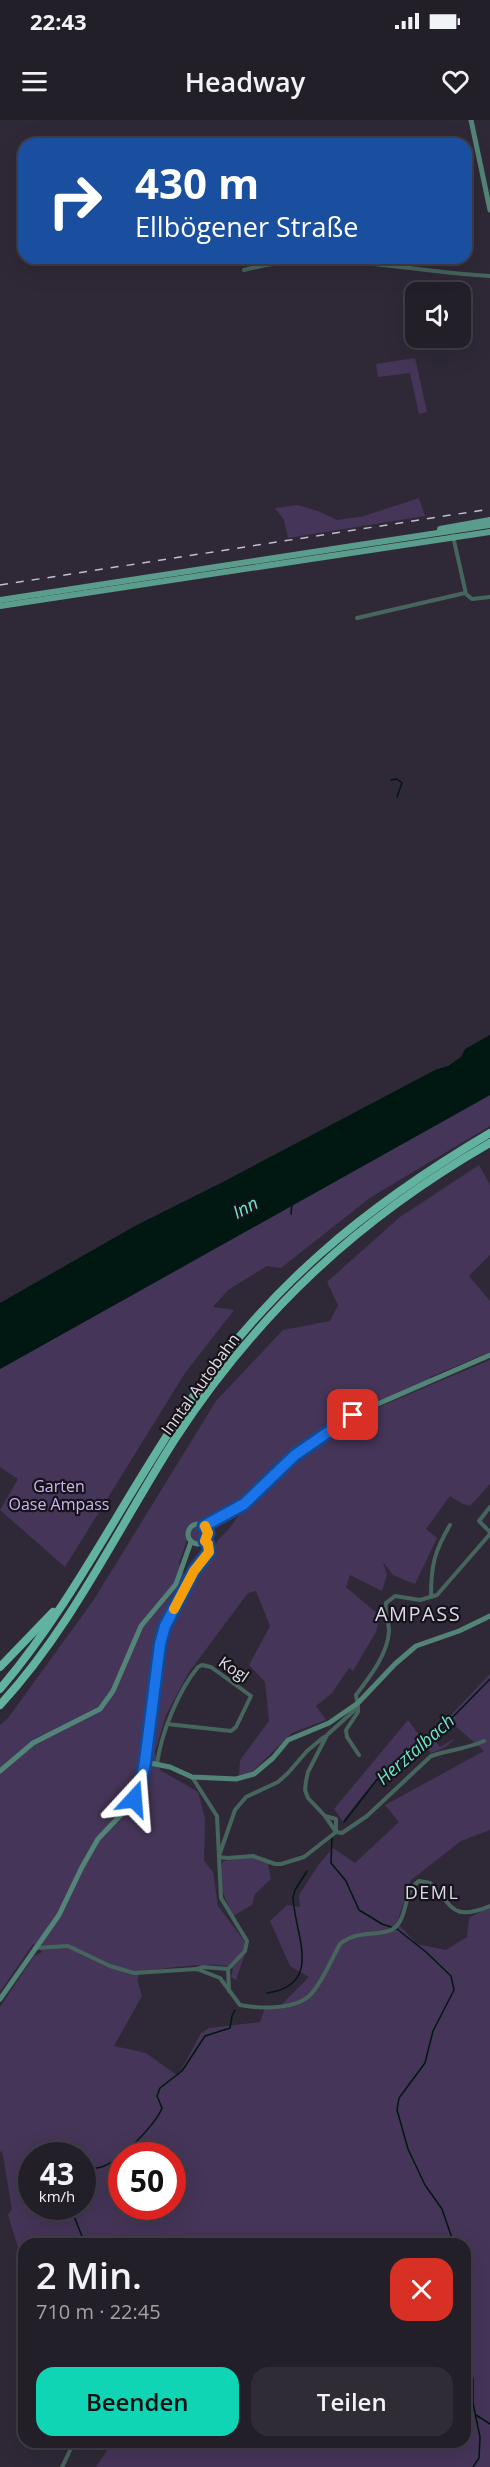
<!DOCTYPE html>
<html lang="de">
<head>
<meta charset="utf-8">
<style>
  :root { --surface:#231f29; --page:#2f2c35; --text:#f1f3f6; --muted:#a3a2a8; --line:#403d46; --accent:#0fd5b4 }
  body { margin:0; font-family:"Open Sans",sans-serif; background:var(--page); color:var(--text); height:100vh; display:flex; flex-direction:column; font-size:22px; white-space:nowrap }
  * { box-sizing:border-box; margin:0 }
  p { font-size:20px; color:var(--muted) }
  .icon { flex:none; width:33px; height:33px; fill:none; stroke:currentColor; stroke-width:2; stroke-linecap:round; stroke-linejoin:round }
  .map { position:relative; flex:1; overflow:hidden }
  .sheet { position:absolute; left:18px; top:2118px; width:453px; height:210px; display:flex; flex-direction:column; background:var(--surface); border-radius:18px; box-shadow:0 6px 24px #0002,0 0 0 2px var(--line) }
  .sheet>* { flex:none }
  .top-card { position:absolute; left:18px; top:18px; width:454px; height:126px; border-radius:18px; box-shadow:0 6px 24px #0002,0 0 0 2px var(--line); background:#1a4fa0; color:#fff; overflow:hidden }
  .fabs { position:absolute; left:405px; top:162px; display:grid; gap:12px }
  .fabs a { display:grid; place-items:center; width:66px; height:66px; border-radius:12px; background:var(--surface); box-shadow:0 6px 24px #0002,0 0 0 2px var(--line); font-size:30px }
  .speed { position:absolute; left:18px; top:2022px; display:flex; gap:12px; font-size:30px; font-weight:700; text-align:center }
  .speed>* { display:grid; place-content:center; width:78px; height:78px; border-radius:50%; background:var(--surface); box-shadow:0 6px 24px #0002,0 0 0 2px var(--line); line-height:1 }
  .speed small { font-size:15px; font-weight:400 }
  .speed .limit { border:9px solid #d22; background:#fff; color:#111 }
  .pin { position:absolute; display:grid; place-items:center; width:51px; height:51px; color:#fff; margin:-26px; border-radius:12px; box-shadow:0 3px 9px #0006 }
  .me { position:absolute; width:66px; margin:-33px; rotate:19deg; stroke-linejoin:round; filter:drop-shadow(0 0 4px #0008) }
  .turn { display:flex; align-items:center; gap:21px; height:126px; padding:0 18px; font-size:27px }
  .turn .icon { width:78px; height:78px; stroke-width:2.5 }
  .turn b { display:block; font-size:42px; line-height:51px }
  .round { display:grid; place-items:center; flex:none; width:63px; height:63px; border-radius:18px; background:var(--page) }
  .overview { display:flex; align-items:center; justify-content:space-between; height:102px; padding:0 18px }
  h1 { font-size:36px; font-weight:600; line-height:45px }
  .button { display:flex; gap:12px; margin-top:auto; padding:12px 18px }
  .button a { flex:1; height:69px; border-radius:18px; background:var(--accent); color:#111; font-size:24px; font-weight:600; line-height:69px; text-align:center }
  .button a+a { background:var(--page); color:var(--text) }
  .status { display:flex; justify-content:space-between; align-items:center; height:42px; padding:0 30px; background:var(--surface); direction:ltr }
  .status svg { height:16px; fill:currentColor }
  header { display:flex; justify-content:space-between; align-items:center; height:78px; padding:0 18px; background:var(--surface); font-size:27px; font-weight:600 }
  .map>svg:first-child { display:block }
  .green { fill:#453558; fill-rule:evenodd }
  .water { fill:#001712 }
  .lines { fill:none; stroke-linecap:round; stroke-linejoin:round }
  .stream { stroke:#001712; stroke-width:1.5 }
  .street { stroke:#46655d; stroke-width:4 }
  .secondary { stroke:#528578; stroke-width:5 }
  .primary { stroke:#5a9d8d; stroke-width:6 }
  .highway { stroke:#61b3a0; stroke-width:8 }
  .rail { stroke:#c2bec9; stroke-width:1.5; stroke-dasharray:8 8; stroke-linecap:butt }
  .route-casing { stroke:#114b97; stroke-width:15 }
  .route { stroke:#1a73e8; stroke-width:10 }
  .slow { stroke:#f59e0b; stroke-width:10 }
  .labels { text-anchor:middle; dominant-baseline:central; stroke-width:4.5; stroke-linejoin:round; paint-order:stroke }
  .street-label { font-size:16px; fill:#e0dce6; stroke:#16131a }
  .park-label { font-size:16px; fill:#cfb4f4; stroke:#16131a }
  .water-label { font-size:18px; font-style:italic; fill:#6ce5c9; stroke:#16131a }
  .neighbourhood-label { font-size:18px; letter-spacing:1.5px; fill:#dfd8eb; stroke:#16131a }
  .quarter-label { font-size:20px; letter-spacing:1.5px; fill:#dfd8eb; stroke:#16131a }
</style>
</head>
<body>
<div class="status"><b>22:43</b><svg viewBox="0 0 49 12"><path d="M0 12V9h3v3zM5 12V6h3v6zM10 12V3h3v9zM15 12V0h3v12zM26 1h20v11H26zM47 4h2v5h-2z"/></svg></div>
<header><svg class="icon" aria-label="menu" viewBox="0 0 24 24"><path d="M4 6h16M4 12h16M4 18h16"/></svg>Headway<svg class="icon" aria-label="heart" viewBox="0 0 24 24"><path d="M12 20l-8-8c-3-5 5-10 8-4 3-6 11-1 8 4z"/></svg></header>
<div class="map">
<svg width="490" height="2347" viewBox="0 0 490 2347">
  <rect width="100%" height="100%" fill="#2f2937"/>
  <g class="green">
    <polygon points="415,238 427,292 419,294 410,253 378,257 376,244"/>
    <polygon points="419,378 425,396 288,418 284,400 275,388 297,385 318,391 337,400 364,396"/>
    <polygon points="490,975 490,1006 371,1077 281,1148 267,1146 228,1170 213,1187 234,1190 185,1253 65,1447 0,1390 18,1359 0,1347 0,1249"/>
    <path d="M479,1045L490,1065V1135L469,1156L490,1181V1232L430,1257L431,1260C383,1281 336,1302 294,1335C264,1358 238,1387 205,1406L208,1415L204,1422L194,1423L188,1417L179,1443L186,1458L211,1435L218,1420L228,1410L243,1390L295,1339L341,1306L374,1289L490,1240V1364L470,1386L463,1384L450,1376L426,1409L437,1418L415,1464L393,1455L383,1442L387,1455L382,1471L350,1455L346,1467L380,1496L376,1512L353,1551L349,1548L332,1573L316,1586L326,1600L292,1613L251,1653L239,1655L240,1640L269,1601L265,1562L249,1545L270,1506L256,1471L248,1473L189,1552L166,1595L155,1632L160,1650L198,1672L205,1698L204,1741L213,1752L218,1786L244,1821V1826L247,1828L236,1860L231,1857L233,1849C221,1839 160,1850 141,1851L137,1859L142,1876L114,1926L146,1933L178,1956L201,1913L209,1908L260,1902L265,1888L280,1886L309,1857L290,1846L270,1801L287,1785L300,1787L299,1775L319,1744L333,1728L355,1743L399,1702L385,1685L484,1631L452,1603L449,1609L434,1620L440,1627L455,1618C449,1626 441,1630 431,1633L427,1628C395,1628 361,1678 343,1701L334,1689L408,1600L422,1619L450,1596L490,1554V1710L461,1721L411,1760L397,1803L417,1824L446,1830L467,1817L469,1798L490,1786V2347H96L113,2322H465V2124H80L78,2116L61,2124H24V2136L21,2137L8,2095L12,2089L2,2030L0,2033V1887L34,1836L42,1832L33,1824L0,1872V1605L8,1598L93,1481L216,1281L283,1210L330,1201L338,1185L327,1162L400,1097ZM32,2036H82V2086H32ZM122,2036H172V2086H122Z"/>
    <path d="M252,1737L268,1743L271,1759L255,1774L252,1785L233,1796C225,1777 215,1762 223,1741Z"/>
  </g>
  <polygon class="water" points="490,915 490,975 0,1249 0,1183 135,1106 223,1062 435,950 448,946 461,937 465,929"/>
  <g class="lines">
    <g class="stream">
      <polyline points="391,660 397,659 402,663 397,677"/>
      <polyline points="291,1094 292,1083"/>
      <polyline points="344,1702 382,1653 444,1606 490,1559"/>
      <polyline points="332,1718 331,1743 346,1761 359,1790 382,1804 397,1809 426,1832 451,1856 454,1870 433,1911 425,1943 399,1978 397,1990 408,2029 425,2065 442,2089 454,2124"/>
      <path d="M267,1873C325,1865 294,1813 293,1777L295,1770L307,1751"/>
      <path d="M82,2044C86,2045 92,2048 96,2048C115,2047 156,2005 162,1988L157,1976L160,1968L182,1951L205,1916L230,1908L232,1896L235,1890"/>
      <polyline points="70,2086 85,2124"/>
      <polyline points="465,2218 473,2260 473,2283 480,2317 479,2338 473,2347"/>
      <polyline points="476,2295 490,2304"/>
    </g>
    <g class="street">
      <path d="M244,150C328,128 406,152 490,156"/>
      <polyline points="453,416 466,474 472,479 490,477"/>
      <polyline points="357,498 465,473"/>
      <polyline points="490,1387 479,1401 490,1412"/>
      <path d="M431,1477C431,1446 434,1432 450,1405"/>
      <polyline points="358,1587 358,1592 346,1610 347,1617 359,1635"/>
      <path d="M157,1644C161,1614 178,1571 198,1547L202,1545L211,1547L251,1576L236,1607L231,1611L167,1604"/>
      <polyline points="192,1657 217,1696 221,1778 247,1821 245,1831 228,1849 229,1871"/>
      <path d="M336,1712L325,1696L308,1678L305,1670L306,1661L308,1652L327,1615L358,1587L356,1575C369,1558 388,1534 389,1511C389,1501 384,1493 386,1483L395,1476L420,1480L437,1475L490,1414"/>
      <path d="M336,1712L342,1713L367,1696L431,1636C449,1630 466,1629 484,1621"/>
      <polyline points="220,1733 235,1690 246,1677 278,1662 288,1653 307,1631 324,1617"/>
      <polyline points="219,1737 228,1738 253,1736 275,1744 281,1744 304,1737 336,1712 336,1699 325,1696"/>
      <path d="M35,1828L68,1826L110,1846L134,1853L197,1849L220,1858L240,1885C260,1889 298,1890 312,1873C324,1859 331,1840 340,1824C358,1809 380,1817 393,1809C409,1798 402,1772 419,1761L430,1763C453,1785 450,1802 490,1786"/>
      <polyline points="197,1849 203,1847 228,1849"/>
      <polyline points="62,2347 74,2322"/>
    </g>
    <g class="secondary">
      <polyline points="471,0 490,90"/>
      <circle cx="198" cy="1414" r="10"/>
      <polyline points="204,1406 244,1384 295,1335 341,1302 373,1286 490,1235"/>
      <polyline points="145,1642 170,1647 192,1657 236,1659 254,1654 273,1638 288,1620 329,1603 358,1583 395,1544 416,1526 459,1511 490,1496"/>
      <polyline points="0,1651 33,1623 100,1589 113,1571 141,1506 176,1464 191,1422"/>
      <polyline points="0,1879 59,1795 82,1747 98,1719 132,1683 140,1667 153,1593 160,1524 165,1505 194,1451 209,1432 209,1426 205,1421"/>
    </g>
    <g class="primary">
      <polyline points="440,409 490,400"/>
      <polyline points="0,480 490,405"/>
      <polyline points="0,486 490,412"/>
    </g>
    <g class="highway">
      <polyline points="0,1547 53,1492"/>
      <path d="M0,1569C73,1483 122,1381 185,1288C269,1166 363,1088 490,1013"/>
      <path d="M0,1585C72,1507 118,1408 175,1319C258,1192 358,1099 490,1023"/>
    </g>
    <polyline class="rail" points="0,465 490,389"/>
  </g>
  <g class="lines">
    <defs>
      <polyline id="route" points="134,1679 140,1667 145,1642 160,1524 165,1506 194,1451 209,1432 208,1424 205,1421 208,1413 204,1406 244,1384 295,1335 353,1295"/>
    </defs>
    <use href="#route" class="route-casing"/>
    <use href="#route" class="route"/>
    <polyline class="slow" points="174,1489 194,1451 209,1432 208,1424 205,1421 208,1413 205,1406"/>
  </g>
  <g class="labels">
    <g class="street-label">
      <text transform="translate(200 1264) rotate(-54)">Inntal Autobahn</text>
      <text transform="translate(234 1549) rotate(34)">Kogl</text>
    </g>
    <g class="park-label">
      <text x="59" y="1366">Garten<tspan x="59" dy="18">Oase Ampass</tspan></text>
    </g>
    <g class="water-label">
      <text transform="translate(245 1087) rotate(-28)">Inn</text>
      <text transform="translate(415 1629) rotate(-41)">Herztalbach</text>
    </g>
    <g class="neighbourhood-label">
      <text x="432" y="1772">DEML</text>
    </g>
    <g class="quarter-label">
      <text x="418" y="1493">AMPASS</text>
    </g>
  </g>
</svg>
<div class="fabs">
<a><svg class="icon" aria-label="sound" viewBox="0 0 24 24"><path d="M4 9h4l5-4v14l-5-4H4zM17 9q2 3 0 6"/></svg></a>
</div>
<div class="speed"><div>43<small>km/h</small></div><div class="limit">50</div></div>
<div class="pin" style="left:353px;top:1295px;background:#d93025"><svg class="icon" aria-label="arrive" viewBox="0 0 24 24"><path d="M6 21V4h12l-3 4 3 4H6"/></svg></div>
<svg class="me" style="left:134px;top:1679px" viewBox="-20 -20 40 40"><path d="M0-17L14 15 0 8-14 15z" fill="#1a73e8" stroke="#fff" stroke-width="4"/></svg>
<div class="top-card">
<div class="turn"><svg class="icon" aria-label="right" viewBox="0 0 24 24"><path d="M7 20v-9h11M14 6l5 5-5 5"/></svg><div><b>430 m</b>Ellbögener Straße</div></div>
</div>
<section class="sheet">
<div class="overview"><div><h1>2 Min.</h1><p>710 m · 22:45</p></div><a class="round" style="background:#d93025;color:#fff"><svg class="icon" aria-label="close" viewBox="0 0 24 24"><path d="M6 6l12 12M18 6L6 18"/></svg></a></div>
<div class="button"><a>Beenden</a><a>Teilen</a></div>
</section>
</div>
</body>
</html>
